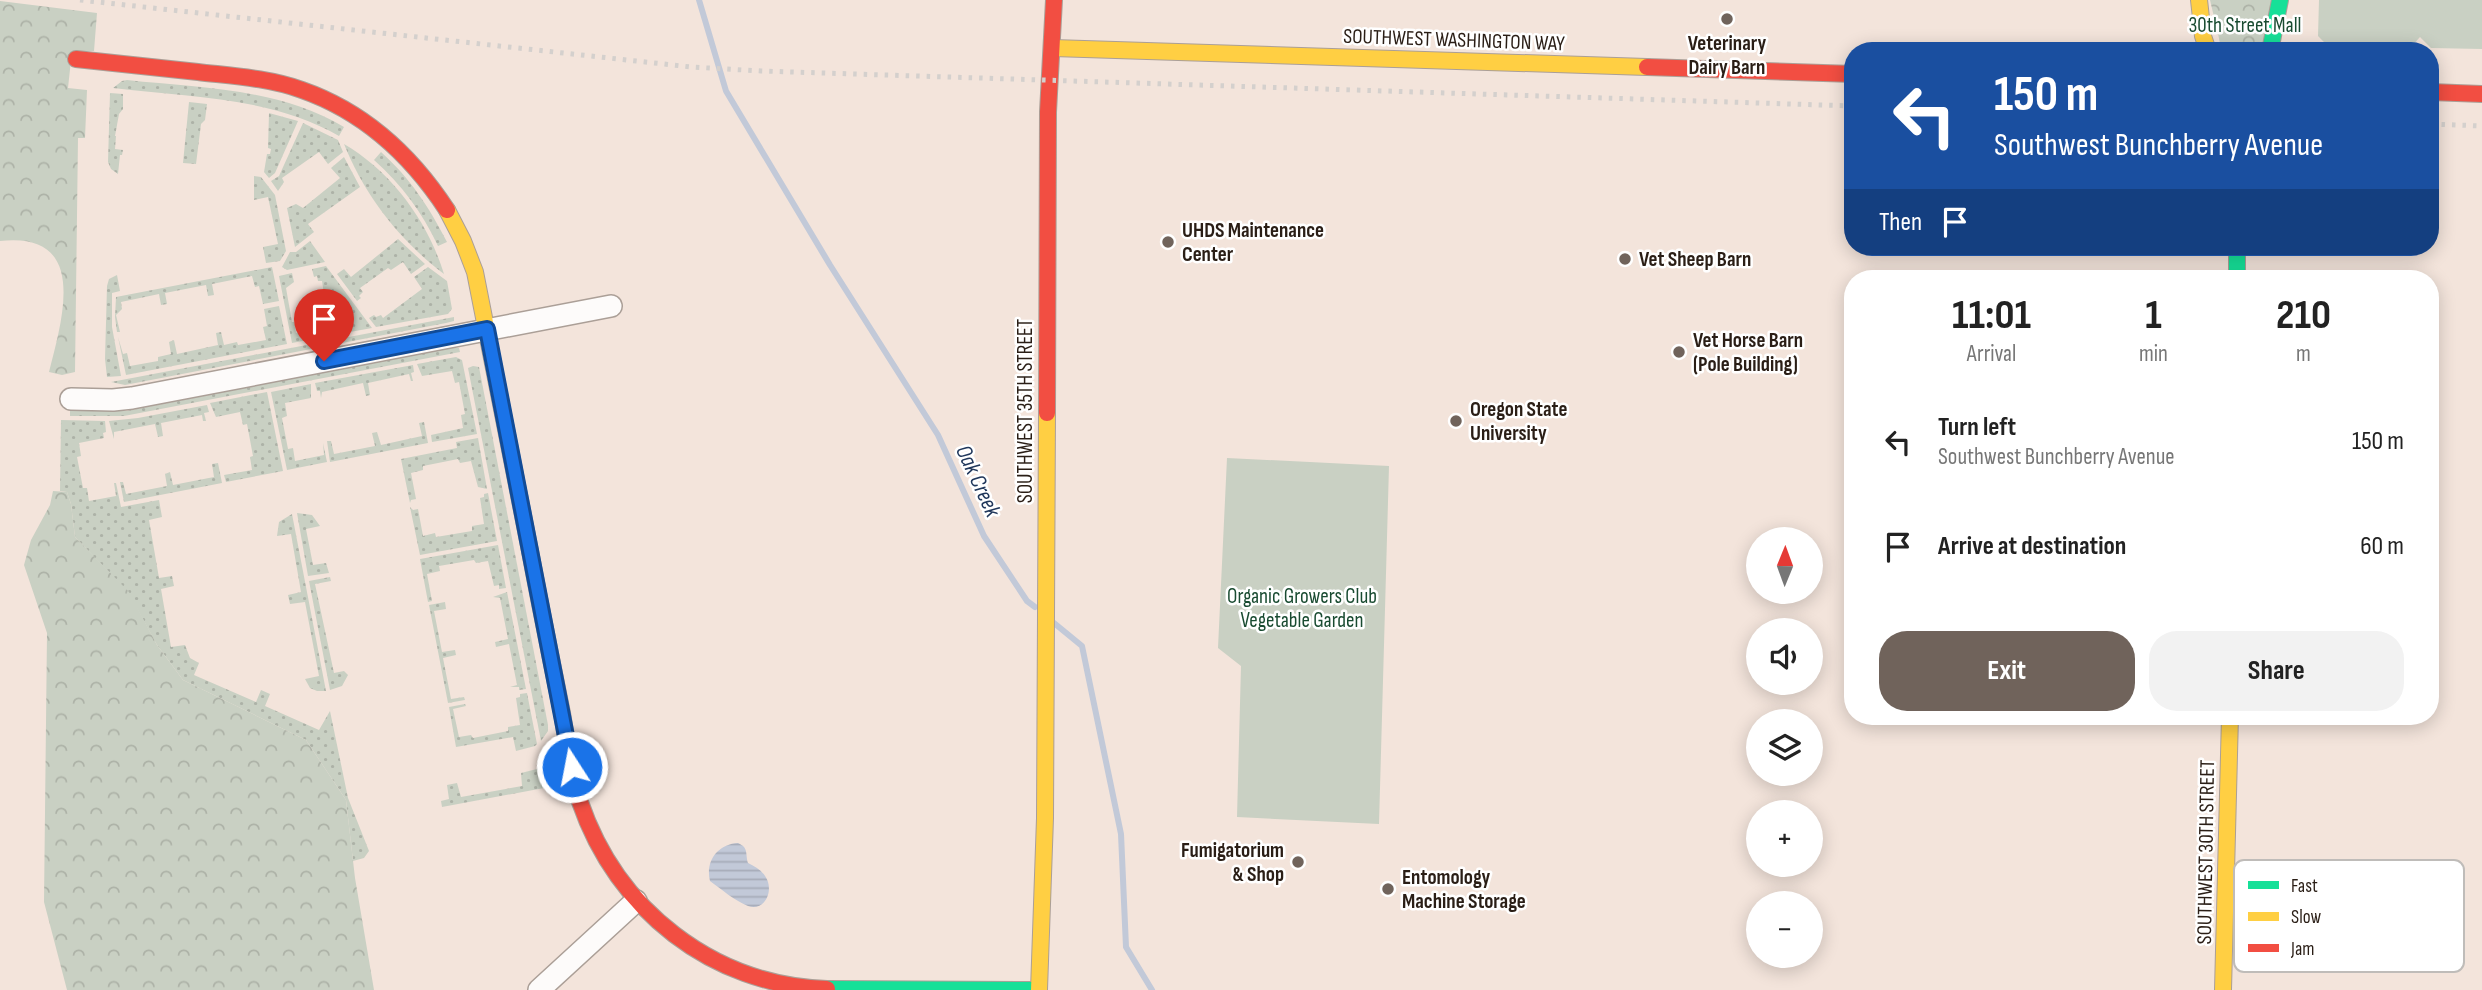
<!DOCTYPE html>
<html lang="en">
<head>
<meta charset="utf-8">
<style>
  :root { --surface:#fff; --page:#f2f2f2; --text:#222; --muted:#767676; --accent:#70635b }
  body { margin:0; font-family:"Sofia Sans Condensed",sans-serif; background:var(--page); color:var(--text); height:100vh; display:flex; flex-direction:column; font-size:26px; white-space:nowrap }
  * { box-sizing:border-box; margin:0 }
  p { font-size:23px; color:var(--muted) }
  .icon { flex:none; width:38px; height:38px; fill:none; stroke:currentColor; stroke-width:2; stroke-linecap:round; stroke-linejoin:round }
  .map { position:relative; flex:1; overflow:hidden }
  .side { position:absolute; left:1844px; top:270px; width:595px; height:455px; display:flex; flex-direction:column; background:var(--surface); border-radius:28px; box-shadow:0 4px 18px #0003 }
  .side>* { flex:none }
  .guide { position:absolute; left:1844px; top:42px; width:595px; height:214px; border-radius:28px; box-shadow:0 4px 18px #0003; background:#1a4fa0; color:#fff; overflow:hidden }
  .needle { width:46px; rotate:1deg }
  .buttons { position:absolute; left:1746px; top:527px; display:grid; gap:14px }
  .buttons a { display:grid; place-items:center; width:77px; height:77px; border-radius:50%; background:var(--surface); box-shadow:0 4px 18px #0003; font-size:35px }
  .pin { position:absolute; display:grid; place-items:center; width:60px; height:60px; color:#fff; margin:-72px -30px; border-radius:50% 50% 50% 0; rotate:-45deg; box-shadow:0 0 7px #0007 }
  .pin .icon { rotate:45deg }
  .me { position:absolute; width:77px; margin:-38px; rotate:349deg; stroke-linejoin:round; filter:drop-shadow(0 0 5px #0008) }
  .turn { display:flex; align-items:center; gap:24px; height:147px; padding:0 35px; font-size:32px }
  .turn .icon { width:91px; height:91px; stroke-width:2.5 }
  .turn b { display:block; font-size:49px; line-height:60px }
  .then { display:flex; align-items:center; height:66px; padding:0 35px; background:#0003; gap:14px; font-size:26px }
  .eta { display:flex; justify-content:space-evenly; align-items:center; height:119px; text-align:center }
  .eta b { font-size:42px; font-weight:700; line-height:49px }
  .cta { display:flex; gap:14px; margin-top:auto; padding:14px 35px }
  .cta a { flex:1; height:80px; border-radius:28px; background:var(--accent); color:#fff; font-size:28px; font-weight:700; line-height:80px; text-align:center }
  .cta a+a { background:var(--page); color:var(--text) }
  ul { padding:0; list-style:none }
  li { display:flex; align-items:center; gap:21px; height:105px; padding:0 35px }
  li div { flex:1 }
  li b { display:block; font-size:26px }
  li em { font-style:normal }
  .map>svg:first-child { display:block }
  .grass { fill:url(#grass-dots) }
  .forest { fill:url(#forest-crowns) }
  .garden { fill:#c9d0c3 }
  .water { fill:url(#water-rules) }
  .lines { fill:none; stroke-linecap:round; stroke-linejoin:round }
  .stream { stroke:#c2c9d8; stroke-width:6 }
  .street-casing { stroke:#ab9f97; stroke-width:24 }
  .fast-casing { stroke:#ab9f97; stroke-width:18 }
  .slow-casing { stroke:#ab9f97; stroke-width:18 }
  .jam-casing { stroke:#ab9f97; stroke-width:18 }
  .street { stroke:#fdfbfa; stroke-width:21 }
  .fast { stroke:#16e098; stroke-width:16 }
  .slow { stroke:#ffcf43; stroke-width:16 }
  .jam { stroke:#f24e42; stroke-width:16 }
  .rail { stroke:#d4d0cd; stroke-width:5; stroke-dasharray:3.5 7; stroke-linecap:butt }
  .route-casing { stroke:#114b97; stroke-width:18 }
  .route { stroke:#1a73e8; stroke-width:12 }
  .poi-dot { fill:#70635b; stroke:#fff; stroke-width:2.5 }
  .labels { text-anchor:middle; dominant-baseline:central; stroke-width:5; stroke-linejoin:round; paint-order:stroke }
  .park-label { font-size:21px; fill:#194b31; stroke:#fff }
  .street-label { font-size:21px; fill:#2a1e16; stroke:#fff }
  .poi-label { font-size:21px; font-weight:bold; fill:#2a1e16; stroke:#fff; text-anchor:start }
  .water-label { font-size:23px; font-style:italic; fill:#20375b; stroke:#fff }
  .key { fill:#fff; stroke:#bfbcb9; stroke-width:2 }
  .key-label { font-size:19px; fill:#2a1e16 }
</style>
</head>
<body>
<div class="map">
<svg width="2482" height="990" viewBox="0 0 2482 990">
  <defs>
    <pattern id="grass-dots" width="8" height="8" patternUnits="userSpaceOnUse" patternTransform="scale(1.75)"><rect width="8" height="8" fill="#c9d0c3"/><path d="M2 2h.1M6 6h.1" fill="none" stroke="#adb2a7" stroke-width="1.8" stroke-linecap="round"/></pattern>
    <pattern id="forest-crowns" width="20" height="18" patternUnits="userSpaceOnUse" patternTransform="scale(1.75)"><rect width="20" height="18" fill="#c9d0c3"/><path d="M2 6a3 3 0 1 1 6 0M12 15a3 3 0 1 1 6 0" fill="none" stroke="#adb2a7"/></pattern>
    <pattern id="water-rules" width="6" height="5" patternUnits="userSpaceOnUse" patternTransform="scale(1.75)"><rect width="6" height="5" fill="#c2c9d8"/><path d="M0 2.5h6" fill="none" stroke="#a7acb9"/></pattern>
  </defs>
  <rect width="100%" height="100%" fill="#f3e4db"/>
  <g class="grass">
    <path d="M127,80C200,88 279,88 344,127L339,136C272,97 189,97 113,88L122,81Z"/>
    <polygon points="110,93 123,94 123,109 119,114 115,136 116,136 115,149 123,150 122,155 120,155 118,174 111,169 108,162"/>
    <polygon points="189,102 207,104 205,120 201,124 196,164 183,163"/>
    <polygon points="269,113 298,121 275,173 269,178 264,172 267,154 270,154 271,149 268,148"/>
    <polygon points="303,123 338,140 343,152 328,164 319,152 282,178 284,182 278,191 271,181 279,176"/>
    <path d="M344,144C392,172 428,222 444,274C399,240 365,196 344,144Z"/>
    <path d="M381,152C410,178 429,207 447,242L438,246C422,212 402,185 374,160Z"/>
    <polygon points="344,157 360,187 308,224 314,232 295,247 287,208 296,204 303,208 340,178 331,168"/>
    <polygon points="254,176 261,177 275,195 286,251 280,261 266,263 263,247 278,244 268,197 254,200"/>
    <polygon points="398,239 425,264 411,274 403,262 391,270 388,268 360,288 363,292 359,296 361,298 357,301 337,274 344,269 351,277"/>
    <polygon points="310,241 325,262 287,270 282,267 290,252 296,252"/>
    <polygon points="326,266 372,328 317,338 316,330 329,327 322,281 318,281 317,276 314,277 312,269"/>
    <polygon points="272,267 279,301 263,304 259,286 255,287 252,276 212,284 214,295 208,296 206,285 165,293 167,304 161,305 159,294 121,302 122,309 116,315 120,332 117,332 115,317 116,297"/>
    <polygon points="428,267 447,281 452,309 448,314 376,327 369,318 374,315 376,317 381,315 383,318 422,289 414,277"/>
    <polygon points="292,273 294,282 286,288 292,322 294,322 296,333 311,330 313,339 292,343 279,276"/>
    <polygon points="117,275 120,291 112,293 112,327 121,376 107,377 105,359 107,286 109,279"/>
    <polygon points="279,306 287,344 126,375 118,337 123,354 127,353 130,366 158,361 158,357 171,354 169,342 174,340 177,354 218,345 216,333 221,332 224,345 237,342 238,345 266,340 263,327 267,326 264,309"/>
    <polygon points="454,317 454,321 446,323 125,385 111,382"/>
    <polygon points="450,348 459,348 460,352 124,416 70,416 70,411 126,411"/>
    <polygon points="456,357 462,360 477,434 432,442 431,435 463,428 461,415 465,414 459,382 455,383 452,371 422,376 417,364"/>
    <polygon points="413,365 414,372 411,373 413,381 411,381 409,374 368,383 370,395 366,396 363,383 322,392 321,398 320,391 317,391 315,383"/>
    <polygon points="473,366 479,367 548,725 548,731 541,741 468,368"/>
    <polygon points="311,384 311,398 285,403 287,416 282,418 288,449 293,448 295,461 324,455 323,443 327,462 287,470 271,392"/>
    <polygon points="267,392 283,471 226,482 224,475 252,470 250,457 253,456 247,424 243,425 240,412 216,417 210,403"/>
    <polygon points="207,405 209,412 204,413 206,421 203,421 202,415 161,423 163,436 158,437 155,424 114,432 114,439 109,421 138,418"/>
    <polygon points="61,420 105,421 106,432 103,433 104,438 79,443 81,456 77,457 83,488 87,488 89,501 116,496 114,483 116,483 121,507 159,500 162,517 149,520 159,578 172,576 174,586 161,589 171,647 185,645 190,658 199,663 194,675 256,702 261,690 270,694 265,706 319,730 330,711 348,798 369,851 364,858 353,861 346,800 306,740 183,680 157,645 128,592 75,537 71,504 67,492 60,491"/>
    <polygon points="424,422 428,443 330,462 327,441 331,441 334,454 375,446 372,433 377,432 381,445 422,436 419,423"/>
    <polygon points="478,438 487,489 478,487 471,461 460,463 458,459 423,466 423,470 411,473 416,499 411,500 410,503 401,459 457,448 456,442"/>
    <polygon points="218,463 222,483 124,502 120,482 123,482 126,494 167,486 165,474 170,472 173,485 214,477 212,464"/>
    <polygon points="488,493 497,541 420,555 410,507 413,510 418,509 423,536 435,533 436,537 472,531 472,526 484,524 480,498 484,497 484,494"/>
    <polygon points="297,513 312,515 320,526 306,529 313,565 326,563 329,573 308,576"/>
    <polygon points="292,514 326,691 317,691 310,688 305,679 319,676 305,602 290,604 288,595 301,592 291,534 277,536 279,522"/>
    <polygon points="498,545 506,588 499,589 499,585 494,586 488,561 476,563 474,560 439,566 440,571 427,574 432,601 428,602 420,559"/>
    <polygon points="330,577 331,581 315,584 334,673 344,671 348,675 342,686 330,690 309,581"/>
    <polygon points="507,592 526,689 519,690 519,687 510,687 517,685 509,644 496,647 495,642 508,639 500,598 493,597"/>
    <polygon points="445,602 446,609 434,611 442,652 455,650 456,655 443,658 451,699 464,697 465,700 448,703 429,605"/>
    <polygon points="527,693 537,744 535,746 516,751 513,737 456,747 449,707 465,704 466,706 453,709 459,737 471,735 473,738 508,731 508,727 520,725 516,698 520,697 520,694"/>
    <polygon points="541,768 544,788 442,807 441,801 449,799 447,785 457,783 461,797 522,786 521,773"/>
  </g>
  <g class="forest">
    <polygon points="2210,0 2279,0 2265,51 2222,51"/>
    <path d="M0,1L97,13L94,51H72L68,88L87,90L85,138H78L75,372L62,375L49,372C62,320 90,231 0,241Z"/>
    <polygon points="53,491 67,492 71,504 75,537 129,592 157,645 183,680 306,740 346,800 355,878 374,990 67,990 44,902 47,633 24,565 31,540 50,505"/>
  </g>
  <g class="garden">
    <polygon points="2319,0 2482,0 2482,49 2431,48 2420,37 2410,48 2329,47 2318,36"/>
    <polygon points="1227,458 1389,466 1379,824 1237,817 1241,666 1218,648"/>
  </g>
  <path class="water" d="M738,843C749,848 745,853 748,863C756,867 765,872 768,882C772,895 763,911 748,906C735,901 721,889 710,881C705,861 718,844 738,843Z"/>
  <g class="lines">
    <g class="stream">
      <polyline points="699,0 726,91 830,265 938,435 984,536 1027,601 1035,607"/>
      <polyline points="1054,623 1082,646 1121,834 1126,947 1152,990"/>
    </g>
    <defs>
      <g id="street">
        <polyline points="71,399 113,400 132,398 611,306"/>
        <polyline points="539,990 636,901"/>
      </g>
      <g id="fast">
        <polyline points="2270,51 2280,0"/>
        <polyline points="2237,247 2237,278"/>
        <polyline points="827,989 1039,990"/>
      </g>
      <g id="slow">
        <polyline points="2199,0 2203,36 2208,51"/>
        <polyline points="1053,48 1647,67"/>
        <polyline points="447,210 463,241 475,272 530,551"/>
        <polyline points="1039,990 1045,818 1047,413"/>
        <polyline points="2223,990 2230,716"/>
      </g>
      <g id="jam">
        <path d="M76,59C117,63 157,68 198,72C232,76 269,78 302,90C365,112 411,155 447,210"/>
        <polyline points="1647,67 1853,74"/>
        <polyline points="2431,92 2482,94"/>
        <polyline points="1047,413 1048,112 1054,0"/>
        <path d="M530,551C540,605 551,659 562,713C567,742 570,773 580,802C617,910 712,985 827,989"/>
      </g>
    </defs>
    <use href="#street" class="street-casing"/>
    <use href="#fast" class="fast-casing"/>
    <use href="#slow" class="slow-casing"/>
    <use href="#jam" class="jam-casing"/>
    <use href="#street" class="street"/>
    <use href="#fast" class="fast"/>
    <use href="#slow" class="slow"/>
    <use href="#jam" class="jam"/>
    <g class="rail">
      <polyline points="80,0 691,67 761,71 1853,106"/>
      <polyline points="2431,124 2482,126"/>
    </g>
  </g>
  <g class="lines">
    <defs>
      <polyline id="route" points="324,361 487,329 572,767"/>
    </defs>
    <use href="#route" class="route-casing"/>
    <use href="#route" class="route"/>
  </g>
  <g class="poi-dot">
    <circle cx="1727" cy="19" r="7"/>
    <circle cx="1168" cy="242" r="7"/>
    <circle cx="1625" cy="259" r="7"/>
    <circle cx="1679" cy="352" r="7"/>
    <circle cx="1456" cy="421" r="7"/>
    <circle cx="1298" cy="862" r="7"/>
    <circle cx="1388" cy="889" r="7"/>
  </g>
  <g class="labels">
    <g class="park-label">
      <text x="2245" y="25">30th Street Mall</text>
      <text x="1302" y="596">Organic Growers Club<tspan x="1302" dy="24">Vegetable Garden</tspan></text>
    </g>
    <g class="street-label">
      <text transform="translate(1454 40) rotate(2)">SOUTHWEST WASHINGTON WAY</text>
      <text transform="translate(1025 411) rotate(-90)">SOUTHWEST 35TH STREET</text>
      <text transform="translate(2206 852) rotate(-89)">SOUTHWEST 30TH STREET</text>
    </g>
    <g class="poi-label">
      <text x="1727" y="43" text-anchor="middle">Veterinary<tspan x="1727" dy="24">Dairy Barn</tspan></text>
      <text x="1182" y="230">UHDS Maintenance<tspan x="1182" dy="24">Center</tspan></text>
      <text x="1639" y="259">Vet Sheep Barn</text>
      <text x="1693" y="340">Vet Horse Barn<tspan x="1693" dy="24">(Pole Building)</tspan></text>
      <text x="1470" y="409">Oregon State<tspan x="1470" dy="24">University</tspan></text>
      <text x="1284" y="850" text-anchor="end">Fumigatorium<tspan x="1284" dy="24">&amp; Shop</tspan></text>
      <text x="1402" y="877">Entomology<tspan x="1402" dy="24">Machine Storage</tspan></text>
    </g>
    <g class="water-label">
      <text transform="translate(978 481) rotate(65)">Oak Creek</text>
    </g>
  </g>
  <rect x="2234" y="860" width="230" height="112" rx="10" class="key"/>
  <rect x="2248" y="881" width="31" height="8" fill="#16e098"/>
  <rect x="2248" y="912" width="31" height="9" fill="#ffcf43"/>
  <rect x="2248" y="944" width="31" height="8" fill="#f24e42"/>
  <g class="key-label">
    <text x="2291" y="892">Fast</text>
    <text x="2291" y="923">Slow</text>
    <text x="2291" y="955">Jam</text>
  </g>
</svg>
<div class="buttons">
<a><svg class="needle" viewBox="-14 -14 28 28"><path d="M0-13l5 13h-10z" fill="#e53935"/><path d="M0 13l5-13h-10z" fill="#767676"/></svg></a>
<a><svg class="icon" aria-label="sound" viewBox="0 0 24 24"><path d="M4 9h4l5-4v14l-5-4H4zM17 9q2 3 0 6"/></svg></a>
<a><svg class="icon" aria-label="layers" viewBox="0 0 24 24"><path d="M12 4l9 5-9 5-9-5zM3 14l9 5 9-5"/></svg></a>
<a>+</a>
<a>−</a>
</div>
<div class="pin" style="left:324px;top:361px;background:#d93025"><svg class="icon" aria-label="arrive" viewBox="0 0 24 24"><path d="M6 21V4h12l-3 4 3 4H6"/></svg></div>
<svg class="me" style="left:572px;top:767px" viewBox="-20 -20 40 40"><circle r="17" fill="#1a73e8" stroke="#fff" stroke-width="3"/><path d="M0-11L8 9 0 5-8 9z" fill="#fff"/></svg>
<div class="guide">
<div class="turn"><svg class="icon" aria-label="left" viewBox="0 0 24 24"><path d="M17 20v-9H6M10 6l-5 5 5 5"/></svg><div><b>150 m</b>Southwest Bunchberry Avenue</div></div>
<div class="then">Then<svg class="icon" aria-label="arrive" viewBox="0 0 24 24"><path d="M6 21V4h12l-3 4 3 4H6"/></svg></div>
</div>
<section class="side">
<div class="eta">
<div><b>11:01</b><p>Arrival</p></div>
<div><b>1</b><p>min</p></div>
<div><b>210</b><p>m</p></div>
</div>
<ul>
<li><svg class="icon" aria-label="left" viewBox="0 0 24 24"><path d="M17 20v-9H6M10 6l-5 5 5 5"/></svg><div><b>Turn left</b><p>Southwest Bunchberry Avenue</p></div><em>150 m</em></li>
<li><svg class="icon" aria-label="arrive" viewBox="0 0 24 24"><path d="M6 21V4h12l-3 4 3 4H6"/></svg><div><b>Arrive at destination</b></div><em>60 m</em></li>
</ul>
<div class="cta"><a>Exit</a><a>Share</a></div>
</section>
</div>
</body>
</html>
